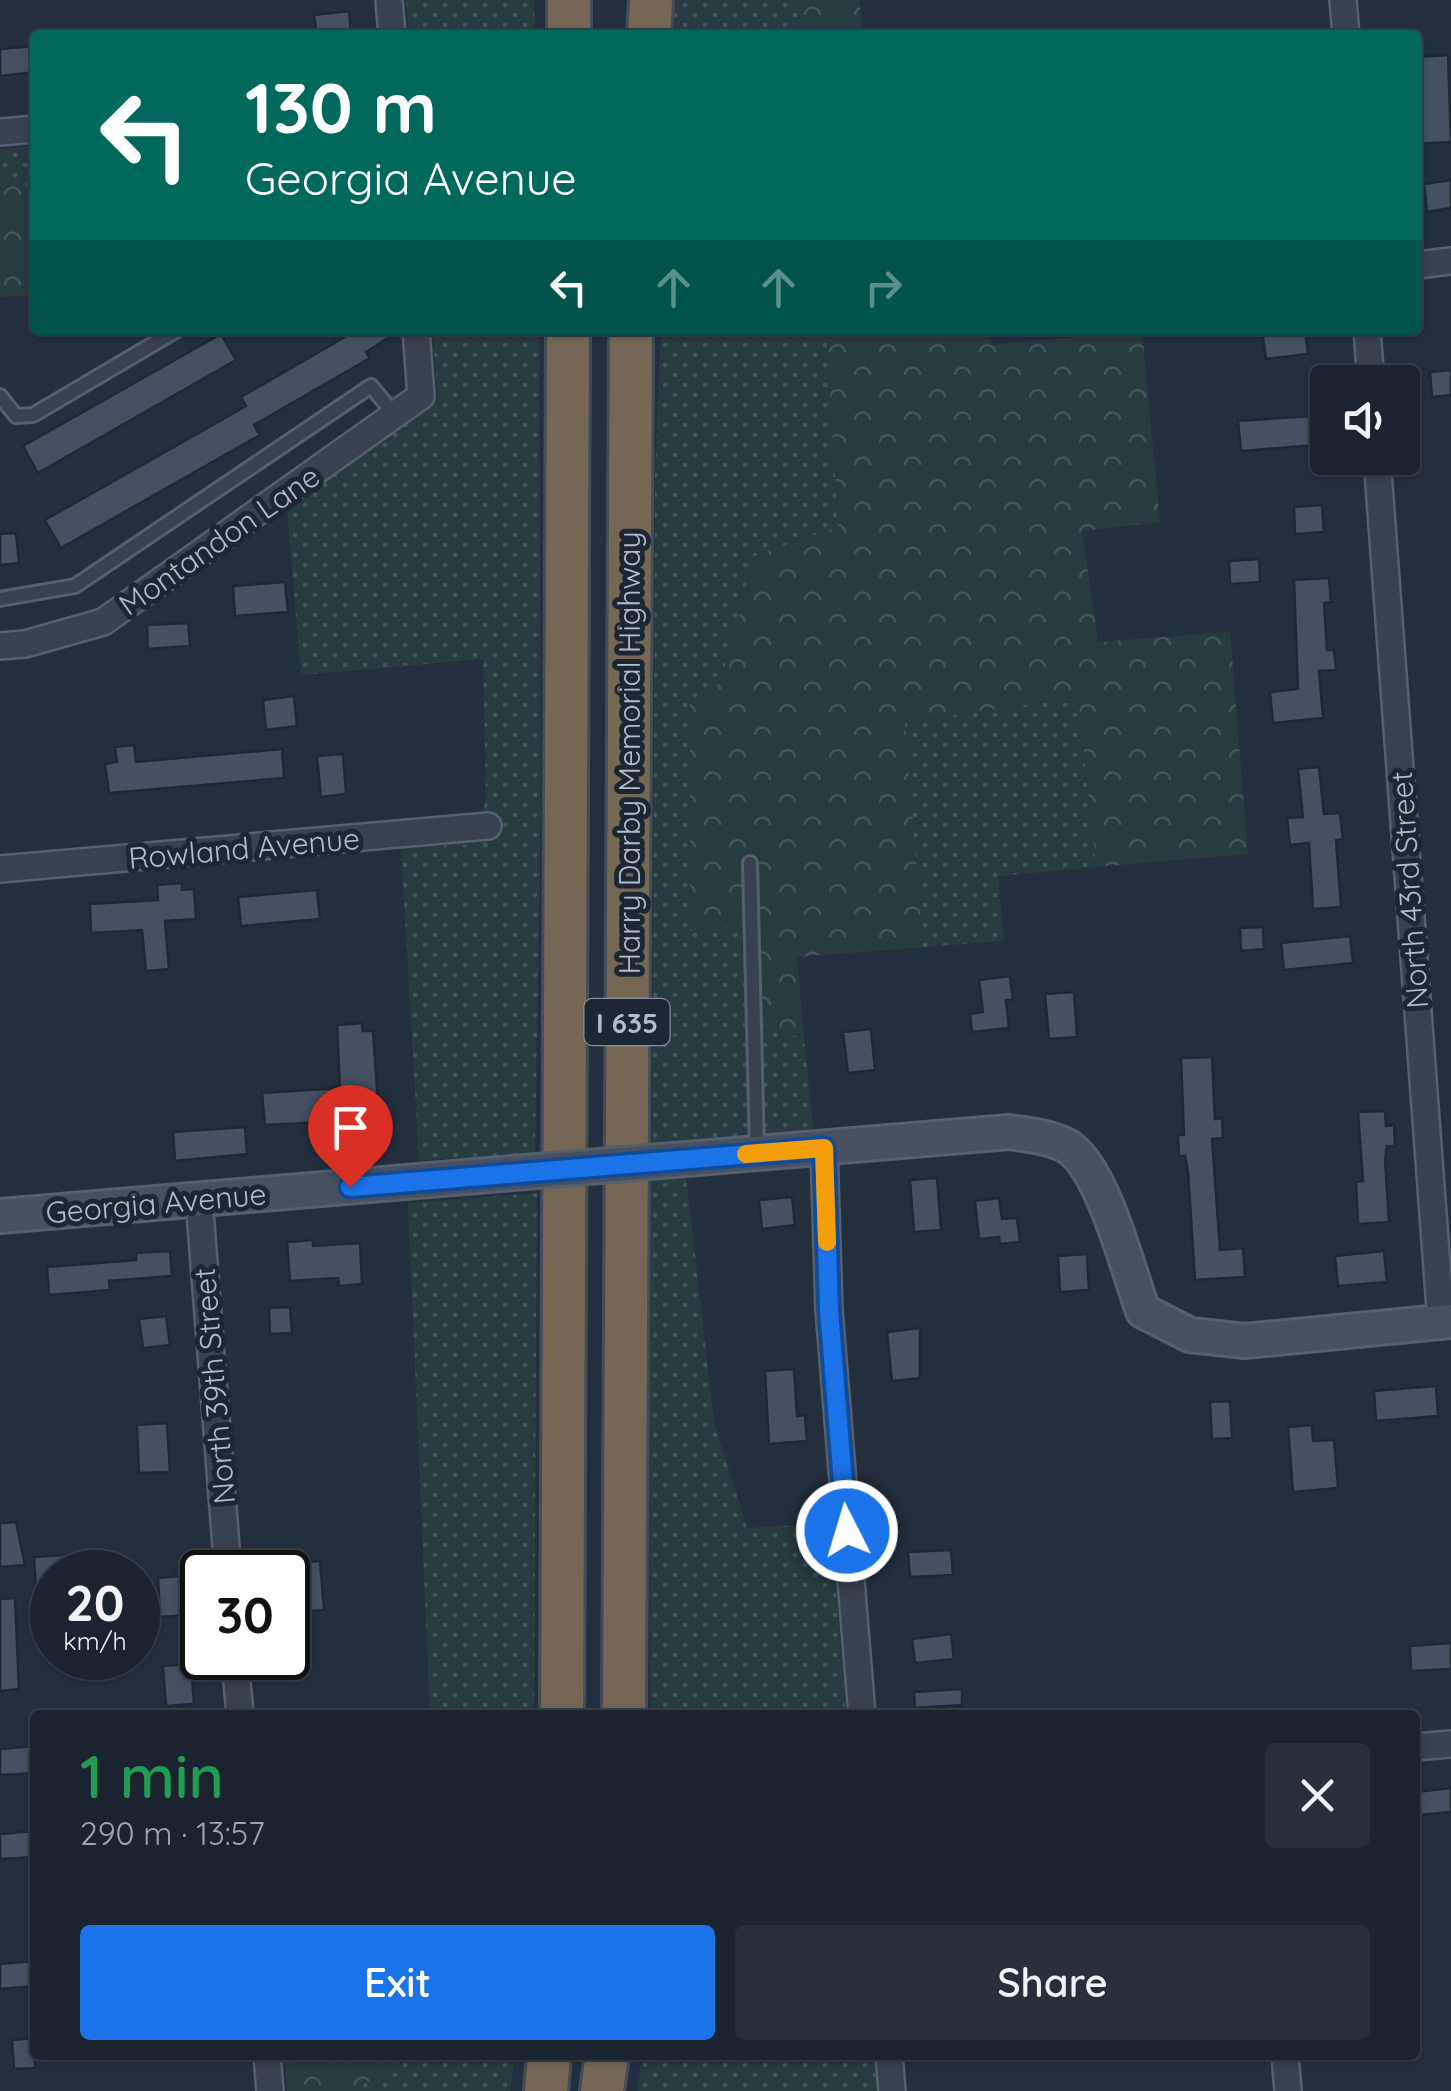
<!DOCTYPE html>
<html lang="en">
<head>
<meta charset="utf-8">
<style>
  :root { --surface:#1b232e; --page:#282f3a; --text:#f1f3f6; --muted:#a0a4aa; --line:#39404a; --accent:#1a73e8 }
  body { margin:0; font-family:Quicksand,sans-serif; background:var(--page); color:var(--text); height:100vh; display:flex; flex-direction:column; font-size:38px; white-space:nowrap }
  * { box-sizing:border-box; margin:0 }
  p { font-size:32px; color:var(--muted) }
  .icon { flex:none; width:55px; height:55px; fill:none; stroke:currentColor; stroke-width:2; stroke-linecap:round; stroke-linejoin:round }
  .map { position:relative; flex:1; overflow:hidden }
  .sheet { position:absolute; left:30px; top:1710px; width:1390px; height:350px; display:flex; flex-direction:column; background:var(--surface); border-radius:10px; box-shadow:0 2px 8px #0004,0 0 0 2px var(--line) }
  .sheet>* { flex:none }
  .banner { position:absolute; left:30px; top:30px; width:1392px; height:305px; border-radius:10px; box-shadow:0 2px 8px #0004,0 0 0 2px var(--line); background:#00695c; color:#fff; overflow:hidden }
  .fabs { position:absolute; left:1310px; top:365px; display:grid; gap:20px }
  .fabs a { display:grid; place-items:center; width:110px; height:110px; border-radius:10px; background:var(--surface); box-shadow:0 2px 8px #0004,0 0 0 2px var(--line); font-size:50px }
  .speed { position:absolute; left:30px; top:1550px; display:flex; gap:20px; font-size:50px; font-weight:700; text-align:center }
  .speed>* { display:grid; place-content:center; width:130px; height:130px; border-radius:50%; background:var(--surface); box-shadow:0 2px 8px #0004,0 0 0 2px var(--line); line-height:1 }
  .speed small { font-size:25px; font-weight:400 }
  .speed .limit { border:5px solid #111; border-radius:15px; background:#fff; color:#111 }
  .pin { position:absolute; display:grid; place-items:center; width:85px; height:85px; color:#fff; margin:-102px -42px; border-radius:50% 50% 50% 0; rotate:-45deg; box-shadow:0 0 10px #0007 }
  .pin .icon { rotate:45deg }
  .me { position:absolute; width:110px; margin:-55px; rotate:355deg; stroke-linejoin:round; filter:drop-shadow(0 0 8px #0008) }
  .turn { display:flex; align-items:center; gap:35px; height:210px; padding:0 50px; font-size:45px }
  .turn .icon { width:130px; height:130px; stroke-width:2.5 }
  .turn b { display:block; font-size:70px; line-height:85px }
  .lanes { display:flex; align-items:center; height:95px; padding:0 50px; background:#0003; justify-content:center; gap:50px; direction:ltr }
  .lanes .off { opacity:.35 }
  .round { display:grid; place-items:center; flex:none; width:105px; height:105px; border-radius:10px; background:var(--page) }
  .headline { display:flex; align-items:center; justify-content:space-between; height:170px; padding:0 50px }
  h1 { font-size:60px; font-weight:600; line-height:75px; color:#1e9e55 }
  .cta { display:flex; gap:20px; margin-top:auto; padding:20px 50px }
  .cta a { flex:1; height:115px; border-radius:10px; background:var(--accent); color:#fff; font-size:40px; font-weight:600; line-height:115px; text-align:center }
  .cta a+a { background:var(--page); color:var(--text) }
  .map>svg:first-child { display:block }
  .grass { fill:url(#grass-dots) }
  .forest { fill:url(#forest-crowns) }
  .building { fill:#455162; stroke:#1f2835; stroke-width:2.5 }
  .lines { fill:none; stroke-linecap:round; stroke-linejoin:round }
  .lane-casing { stroke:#565f6c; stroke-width:18 }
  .street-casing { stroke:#565f6c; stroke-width:30 }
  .secondary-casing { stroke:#565f6c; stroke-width:38 }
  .highway-casing { stroke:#434c59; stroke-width:48 }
  .lane { stroke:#38414e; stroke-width:12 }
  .street { stroke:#38414e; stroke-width:25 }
  .secondary { stroke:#465061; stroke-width:32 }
  .highway { stroke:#746855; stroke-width:42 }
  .secondary-bridge-casing { stroke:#565f6c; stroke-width:38; stroke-linecap:butt }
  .secondary-bridge { stroke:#465061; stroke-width:32 }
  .route-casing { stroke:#114b97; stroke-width:25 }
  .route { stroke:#1a73e8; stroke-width:18 }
  .slow { stroke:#f59e0b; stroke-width:18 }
  .labels { text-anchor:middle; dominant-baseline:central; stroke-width:10; stroke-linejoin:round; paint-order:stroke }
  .shield { fill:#1d2633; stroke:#878f9c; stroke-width:2.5 }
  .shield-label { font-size:28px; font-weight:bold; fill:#b4bcc9 }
  .street-label { font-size:30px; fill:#b4bcc9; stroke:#1d2633 }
</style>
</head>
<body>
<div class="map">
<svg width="1451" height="2091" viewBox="0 0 1451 2091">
  <defs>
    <pattern id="grass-dots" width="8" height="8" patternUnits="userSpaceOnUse" patternTransform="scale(2.5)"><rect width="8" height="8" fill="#263c3f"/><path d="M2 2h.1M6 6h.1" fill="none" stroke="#435659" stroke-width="1.8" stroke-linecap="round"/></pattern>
    <pattern id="forest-crowns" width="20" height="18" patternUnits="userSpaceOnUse" patternTransform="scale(2.5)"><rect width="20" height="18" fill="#263c3f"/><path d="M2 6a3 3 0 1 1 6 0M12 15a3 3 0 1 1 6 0" fill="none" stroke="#435659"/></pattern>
  </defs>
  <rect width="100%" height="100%" fill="#242f3e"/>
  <g class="grass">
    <polygon points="406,0 534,0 535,35 409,35"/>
    <polygon points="675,0 798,0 801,35 673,35"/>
    <polygon points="35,146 35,200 24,182 0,176 0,149"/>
    <polygon points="432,330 539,330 541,814 535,1154 419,1160 401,848 471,844 486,801 483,659 301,675 287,510 438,398"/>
    <polygon points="661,330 826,330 838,527 754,556 721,682 690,702 690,930 759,922 764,1027 804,1038 814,1135 652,1144 655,472"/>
    <polygon points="1078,697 1096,867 998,876 1004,941 923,947 904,722"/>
    <polygon points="686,1175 714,1422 747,1528 831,1523 846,1715 651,1715 645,1180"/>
    <polygon points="537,1193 534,1715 430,1715 408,1203"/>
    <polygon points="401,2055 515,2055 510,2091 350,2091 399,2066"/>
    <polygon points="642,2055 874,2055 877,2091 637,2091"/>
  </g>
  <g class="forest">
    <polygon points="798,0 859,0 864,35 801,35"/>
    <polygon points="0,176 24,182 35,200 35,295 0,297"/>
    <polygon points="826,330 988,330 991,345 1142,331 1160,522 1082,531 1098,642 1230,632 1248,854 1096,867 1078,697 905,722 923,947 797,957 804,1038 764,1028 759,922 690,931 690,702 721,682 754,556 838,527"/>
    <polygon points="284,2055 401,2055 399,2066 350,2091 287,2091"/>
  </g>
  <g class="building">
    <polygon points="349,11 351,35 317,35 314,15"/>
    <polygon points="35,46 35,72 0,76 0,49"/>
    <polygon points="1448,55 1451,142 1418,144 1418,57"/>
    <polygon points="1451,180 1451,208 1427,212 1424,184"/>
    <polygon points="357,330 400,330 366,352 370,358 254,425 260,435 61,548 45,520 246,406 241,397"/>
    <polygon points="1262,330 1305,330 1308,354 1266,359"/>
    <polygon points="221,334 236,360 38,473 23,446"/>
    <polygon points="1451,370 1451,395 1432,397 1430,372"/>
    <polygon points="1312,416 1315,445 1241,451 1238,421"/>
    <polygon points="1322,505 1324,532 1295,534 1294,507"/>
    <polygon points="16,533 19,563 0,565 0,534"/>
    <polygon points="1259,559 1260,582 1230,584 1229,561"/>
    <polygon points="1329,578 1331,602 1324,603 1327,650 1334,650 1336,670 1319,671 1323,718 1273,723 1270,692 1298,689 1294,580"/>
    <polygon points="285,582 288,612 235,616 233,586"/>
    <polygon points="188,623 190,646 148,649 147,625"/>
    <polygon points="294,696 297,726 266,730 263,700"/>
    <polygon points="134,745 136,762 282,749 284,778 109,793 105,764 117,762 115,747"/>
    <polygon points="343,754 346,794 321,797 317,756"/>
    <polygon points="1319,767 1324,814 1340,813 1343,839 1336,840 1341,907 1313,909 1309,843 1290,845 1287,818 1303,817 1298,769"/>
    <polygon points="182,883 182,890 194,889 196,919 165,921 169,969 146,971 142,930 91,933 90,904 158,900 157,885"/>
    <polygon points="317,890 320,919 241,926 238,897"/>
    <polygon points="1263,927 1264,949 1241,951 1240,928"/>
    <polygon points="1350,936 1353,963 1284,970 1281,943"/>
    <polygon points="1010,976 1013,1000 1006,1000 1009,1028 972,1032 970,1014 983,1012 979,980"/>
    <polygon points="1074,992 1077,1037 1049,1039 1045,994"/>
    <polygon points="362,1023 363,1031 373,1031 379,1119 265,1125 262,1093 340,1088 337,1025"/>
    <polygon points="871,1029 875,1070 848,1073 843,1032"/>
    <polygon points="1212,1057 1215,1119 1222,1118 1223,1138 1212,1139 1220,1250 1243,1248 1245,1277 1195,1280 1188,1172 1185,1156 1179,1156 1178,1135 1184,1135 1181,1058"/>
    <polygon points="1385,1111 1386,1126 1394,1125 1395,1146 1387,1146 1385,1159 1389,1222 1358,1224 1356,1182 1363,1181 1358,1112"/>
    <polygon points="245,1127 247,1154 175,1161 173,1132"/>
    <polygon points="937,1178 941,1230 914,1232 910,1180"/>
    <polygon points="792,1197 795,1225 762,1229 759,1200"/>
    <polygon points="999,1198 1002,1219 1017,1218 1020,1242 1000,1244 999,1237 979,1239 975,1201"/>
    <polygon points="313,1240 313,1246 360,1243 362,1284 339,1286 338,1278 290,1281 287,1242"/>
    <polygon points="170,1251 172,1276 109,1281 110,1290 49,1295 47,1267 136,1260 136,1253"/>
    <polygon points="1384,1251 1387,1282 1338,1286 1335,1256"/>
    <polygon points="1087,1254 1089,1290 1060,1292 1058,1256"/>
    <polygon points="290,1307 292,1333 270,1334 269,1308"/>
    <polygon points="166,1316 170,1345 143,1348 139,1319"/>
    <polygon points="920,1328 920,1378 892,1381 887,1332"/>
    <polygon points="794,1369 797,1416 805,1415 807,1441 769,1444 765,1371"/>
    <polygon points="1436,1386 1438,1416 1376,1421 1374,1391"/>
    <polygon points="1230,1401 1232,1438 1212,1439 1210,1402"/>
    <polygon points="167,1423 170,1472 139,1473 137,1425"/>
    <polygon points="1312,1425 1313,1441 1334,1440 1338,1488 1293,1492 1288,1427"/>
    <polygon points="16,1522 25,1565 0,1567 0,1523"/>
    <polygon points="951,1550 953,1575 910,1577 908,1552"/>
    <polygon points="80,1554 81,1572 52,1572 52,1585 36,1587 34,1557"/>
    <polygon points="320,1561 324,1610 300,1612 298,1592 288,1594 288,1564"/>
    <polygon points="191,1575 192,1593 184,1594 186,1615 160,1617 158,1578"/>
    <polygon points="15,1598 19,1689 0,1691 0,1599"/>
    <polygon points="951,1634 954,1659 915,1663 912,1639"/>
    <polygon points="1451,1643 1451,1669 1411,1671 1410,1646"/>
    <polygon points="191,1664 194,1704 166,1706 163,1666"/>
    <polygon points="962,1689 962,1705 915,1708 914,1692"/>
    <polygon points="35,1746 35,1773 0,1775 0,1749"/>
    <polygon points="1451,1788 1451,1812 1420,1815 1417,1792"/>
    <polygon points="35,1831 35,1857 0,1859 0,1834"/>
    <polygon points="35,1961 35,1986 0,1989 0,1964"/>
    <polygon points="35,2038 35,2068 14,2069 12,2040"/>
  </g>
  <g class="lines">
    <defs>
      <g id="lane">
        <polyline points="0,396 16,416 33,415 177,330"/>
        <polyline points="0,599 75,586 371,386 395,415"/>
        <polyline points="750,863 757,1150"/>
      </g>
      <g id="street">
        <polyline points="389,0 392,35"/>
        <polyline points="1343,0 1346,35"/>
        <polyline points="0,132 35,129"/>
        <polyline points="1418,265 1451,261"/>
        <polyline points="1367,330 1371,382"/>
        <polyline points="1377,458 1441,1322"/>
        <polyline points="0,646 25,644 103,622 421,396 416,330"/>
        <polyline points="0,869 488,826"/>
        <polyline points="824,1148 829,1310 862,1715"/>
        <polyline points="199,1199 228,1572"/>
        <polyline points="235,1658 240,1715"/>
        <polyline points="1415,1747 1451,1744"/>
        <polyline points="267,2055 270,2091"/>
        <polyline points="889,2055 892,2091"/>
        <polyline points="1285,2055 1288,2091"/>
      </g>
      <g id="secondary">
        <path d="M686,1159L1009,1132C1028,1135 1054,1137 1070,1148C1104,1173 1128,1270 1143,1311L1190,1335L1245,1341L1451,1321"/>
        <polyline points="0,1216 501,1174"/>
      </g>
      <g id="highway">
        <polyline points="569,35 569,0"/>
        <polyline points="649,35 651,0"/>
        <polyline points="562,1715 568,330"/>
        <polyline points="624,1715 631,330"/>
        <polyline points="546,2091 549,2055"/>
        <polyline points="602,2091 607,2055"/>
      </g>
    </defs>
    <use href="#lane" class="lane-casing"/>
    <use href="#street" class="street-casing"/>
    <use href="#secondary" class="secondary-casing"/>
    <use href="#highway" class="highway-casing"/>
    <use href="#lane" class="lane"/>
    <use href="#street" class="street"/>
    <use href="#secondary" class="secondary"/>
    <use href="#highway" class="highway"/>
    <defs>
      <polyline id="secondary-bridge" points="501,1174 686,1159"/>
    </defs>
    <use href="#secondary-bridge" class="secondary-bridge-casing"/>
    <use href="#secondary-bridge" class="secondary-bridge"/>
  </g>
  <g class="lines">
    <defs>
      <polyline id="route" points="350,1187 824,1148 829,1310 847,1531"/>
    </defs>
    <use href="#route" class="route-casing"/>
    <use href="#route" class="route"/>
    <polyline class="slow" points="746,1154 824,1148 827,1242"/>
  </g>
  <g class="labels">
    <rect class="shield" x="584.5" y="999" width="85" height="46" rx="8"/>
    <g class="shield-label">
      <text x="627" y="1022">I 635</text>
    </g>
    <g class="street-label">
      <text transform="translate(219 540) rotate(-35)">Montandon Lane</text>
      <text transform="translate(629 753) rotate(-90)">Harry Darby Memorial Highway</text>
      <text transform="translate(244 848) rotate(-5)">Rowland Avenue</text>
      <text transform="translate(1409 890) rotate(-94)">North 43rd Street</text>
      <text transform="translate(156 1203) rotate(-5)">Georgia Avenue</text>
      <text transform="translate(214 1386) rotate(-95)">North 39th Street</text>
    </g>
  </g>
</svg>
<div class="fabs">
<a><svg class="icon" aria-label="sound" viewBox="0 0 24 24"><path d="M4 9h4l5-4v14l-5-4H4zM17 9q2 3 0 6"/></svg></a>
</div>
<div class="speed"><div>20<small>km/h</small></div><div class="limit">30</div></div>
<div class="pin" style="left:350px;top:1187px;background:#d93025"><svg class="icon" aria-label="arrive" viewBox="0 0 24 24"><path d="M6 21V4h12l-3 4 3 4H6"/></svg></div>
<svg class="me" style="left:847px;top:1531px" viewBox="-20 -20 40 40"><circle r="17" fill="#1a73e8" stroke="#fff" stroke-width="3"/><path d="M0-11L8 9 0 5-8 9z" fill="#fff"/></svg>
<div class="banner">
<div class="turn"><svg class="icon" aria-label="left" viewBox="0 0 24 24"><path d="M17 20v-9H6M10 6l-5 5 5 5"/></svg><div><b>130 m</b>Georgia Avenue</div></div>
<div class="lanes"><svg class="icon" aria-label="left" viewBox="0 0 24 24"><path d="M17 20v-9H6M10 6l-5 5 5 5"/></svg><svg class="icon off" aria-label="ahead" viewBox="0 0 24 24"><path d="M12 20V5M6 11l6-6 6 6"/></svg><svg class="icon off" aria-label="ahead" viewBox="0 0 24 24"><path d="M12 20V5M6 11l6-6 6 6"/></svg><svg class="icon off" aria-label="right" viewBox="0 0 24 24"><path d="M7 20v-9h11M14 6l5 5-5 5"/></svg></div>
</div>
<section class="sheet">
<div class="headline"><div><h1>1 min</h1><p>290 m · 13:57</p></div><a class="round"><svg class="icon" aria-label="close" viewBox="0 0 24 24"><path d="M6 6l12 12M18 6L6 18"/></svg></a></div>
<div class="cta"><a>Exit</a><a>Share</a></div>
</section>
</div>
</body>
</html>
